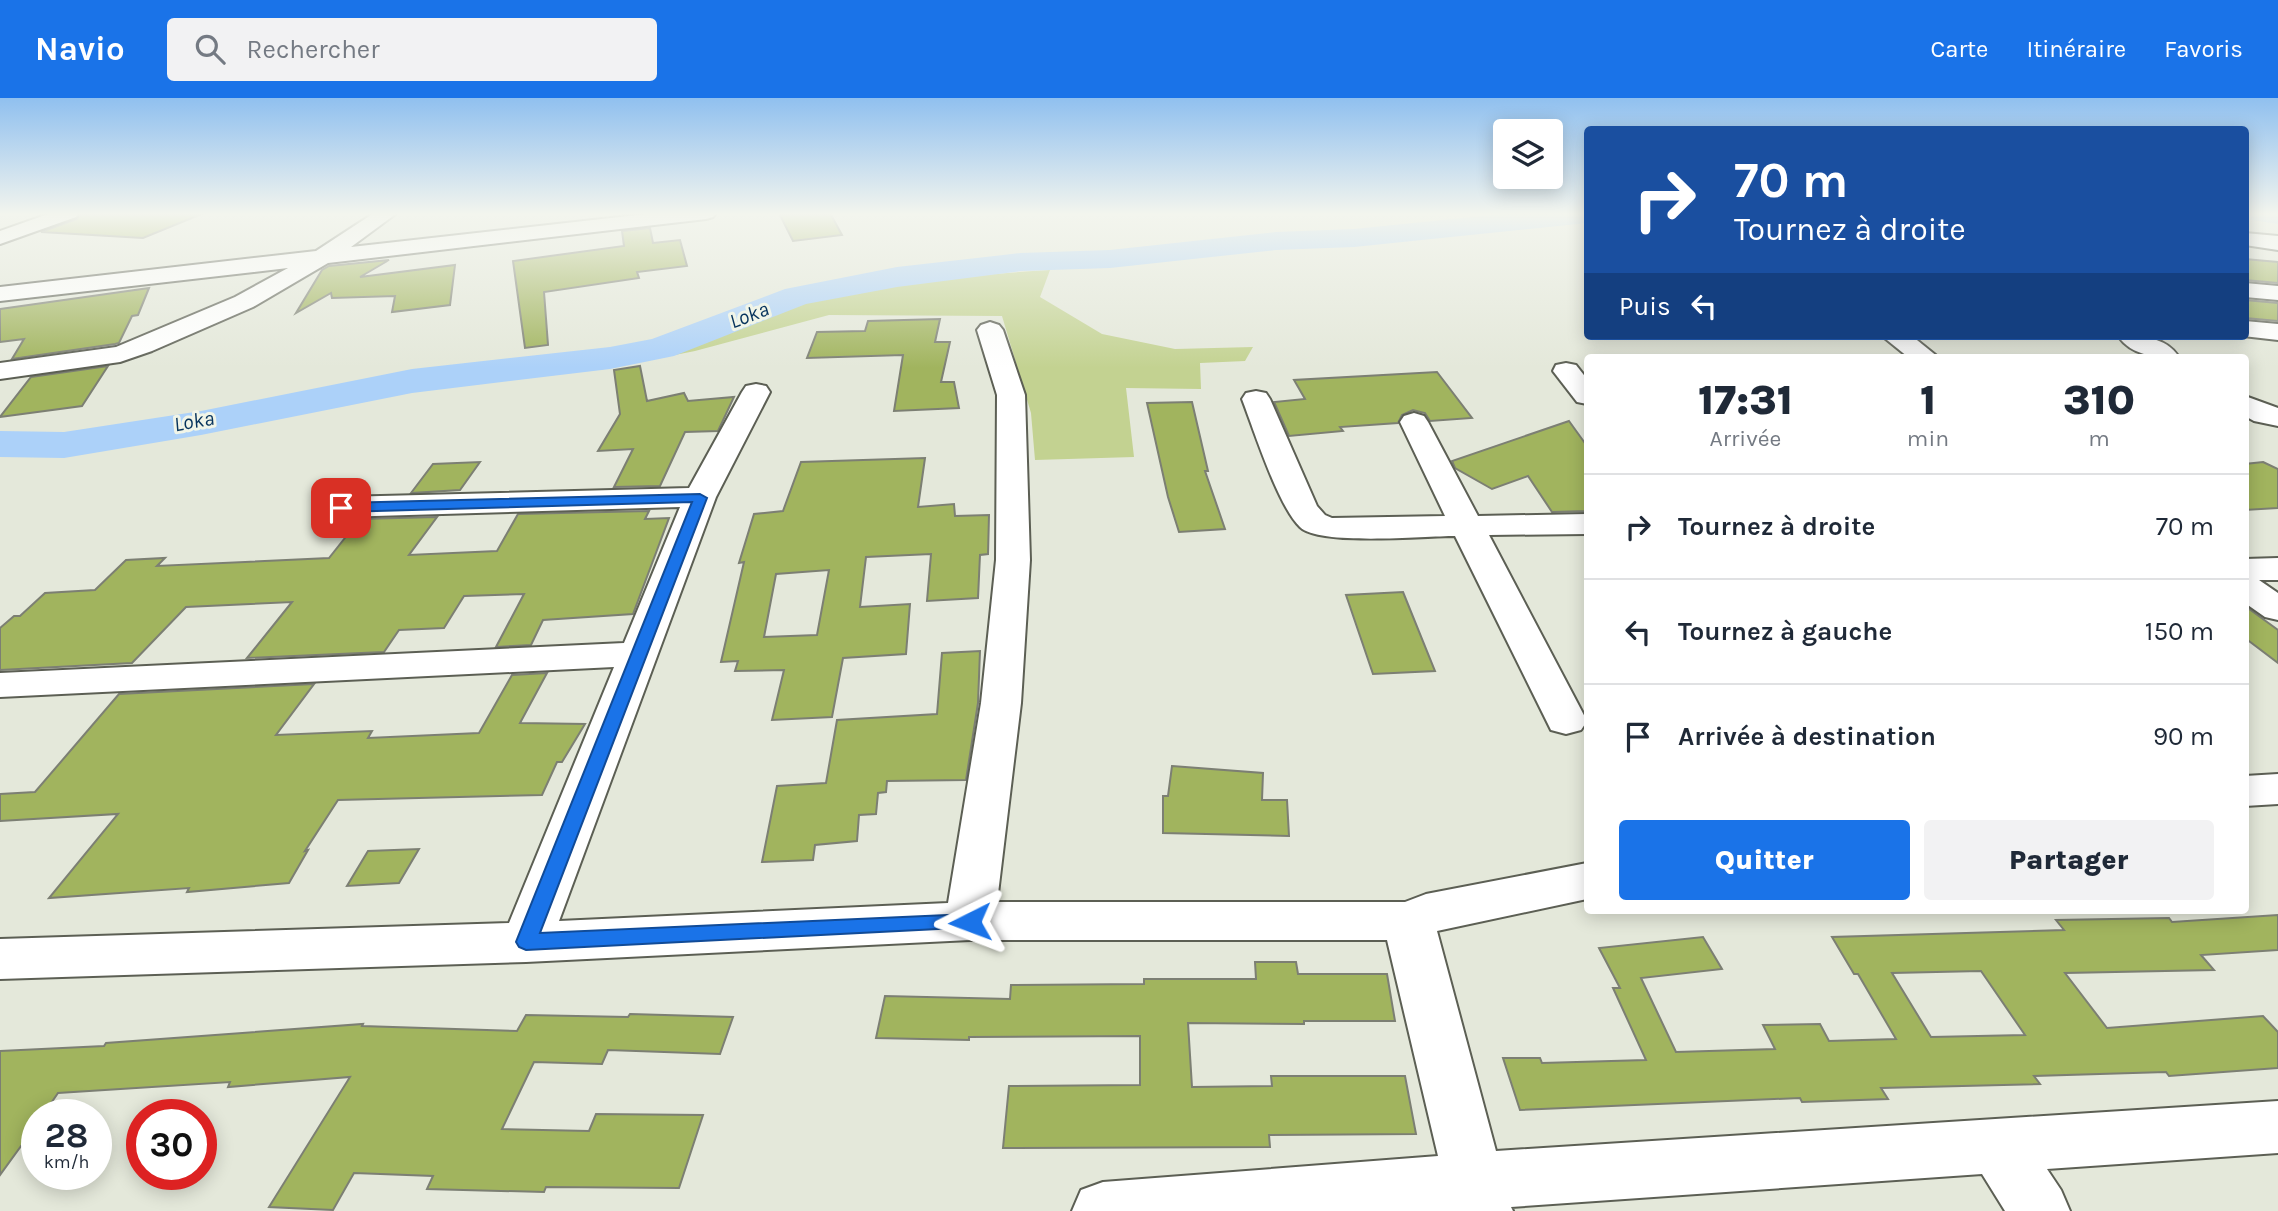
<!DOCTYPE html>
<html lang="fr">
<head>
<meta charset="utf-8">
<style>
  :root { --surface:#fff; --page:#f2f2f3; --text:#1f2937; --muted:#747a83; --line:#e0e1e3; --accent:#1a73e8 }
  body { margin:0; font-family:Karla,sans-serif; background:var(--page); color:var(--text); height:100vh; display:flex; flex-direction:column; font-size:26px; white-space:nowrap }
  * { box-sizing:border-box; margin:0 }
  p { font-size:23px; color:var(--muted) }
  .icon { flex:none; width:38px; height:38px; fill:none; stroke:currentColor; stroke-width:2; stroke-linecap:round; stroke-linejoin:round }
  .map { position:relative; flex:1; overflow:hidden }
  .drawer { position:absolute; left:1584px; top:256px; width:665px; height:560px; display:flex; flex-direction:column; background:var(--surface); border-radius:7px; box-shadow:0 4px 18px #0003 }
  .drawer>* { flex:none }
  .hud { position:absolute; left:1584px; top:28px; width:665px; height:214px; border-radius:7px; box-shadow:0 4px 18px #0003; background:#1a4fa0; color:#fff; overflow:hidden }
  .fabs { position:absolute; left:1493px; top:21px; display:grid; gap:14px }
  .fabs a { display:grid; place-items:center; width:70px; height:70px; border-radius:7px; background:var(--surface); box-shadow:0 4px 18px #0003; font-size:35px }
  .speed { position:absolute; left:21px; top:1001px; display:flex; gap:14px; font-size:35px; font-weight:700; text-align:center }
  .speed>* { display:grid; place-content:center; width:91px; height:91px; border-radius:50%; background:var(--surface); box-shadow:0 4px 18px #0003; line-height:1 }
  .speed small { font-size:18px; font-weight:400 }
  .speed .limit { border:10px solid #d22; background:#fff; color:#111 }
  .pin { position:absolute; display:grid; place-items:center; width:60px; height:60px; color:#fff; margin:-30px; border-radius:14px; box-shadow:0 4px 10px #0006 }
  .me { position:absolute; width:77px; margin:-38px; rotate:267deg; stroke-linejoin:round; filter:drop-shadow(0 0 5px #0008) }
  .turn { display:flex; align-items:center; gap:24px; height:147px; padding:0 35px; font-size:32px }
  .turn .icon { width:91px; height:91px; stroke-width:2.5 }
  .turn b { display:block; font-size:49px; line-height:60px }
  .then { display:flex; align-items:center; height:66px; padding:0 35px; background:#0003; gap:14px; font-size:26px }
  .eta { display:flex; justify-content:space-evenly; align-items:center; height:119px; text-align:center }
  .eta b { font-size:42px; font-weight:800; line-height:49px }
  .action { display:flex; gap:14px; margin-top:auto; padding:14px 35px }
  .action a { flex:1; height:80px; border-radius:7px; background:var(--accent); color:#fff; font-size:28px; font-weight:800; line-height:80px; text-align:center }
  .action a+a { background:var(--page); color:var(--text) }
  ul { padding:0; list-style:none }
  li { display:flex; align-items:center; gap:21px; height:105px; padding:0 35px; border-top:2px solid var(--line) }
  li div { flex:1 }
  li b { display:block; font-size:26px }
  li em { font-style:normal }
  header { display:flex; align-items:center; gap:42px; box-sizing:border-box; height:98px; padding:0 35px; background:var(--accent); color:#fff }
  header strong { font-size:33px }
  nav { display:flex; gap:38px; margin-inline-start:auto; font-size:24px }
  .search { width:490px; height:63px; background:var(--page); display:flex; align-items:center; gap:18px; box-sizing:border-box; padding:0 24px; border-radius:7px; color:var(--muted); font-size:26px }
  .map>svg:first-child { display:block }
  .green { fill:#c3d291 }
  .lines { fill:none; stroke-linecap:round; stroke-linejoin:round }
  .river { fill:#acd1f9; fill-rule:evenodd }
  .building { fill:#a1b45e; stroke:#7c7f73; stroke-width:2; fill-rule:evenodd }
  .minor-casing { stroke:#5c5f54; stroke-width:4 }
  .minor { fill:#fff; fill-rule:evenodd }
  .route { fill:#1a73e8; stroke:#114b97; stroke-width:2 }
  .labels { text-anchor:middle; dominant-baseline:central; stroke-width:6; stroke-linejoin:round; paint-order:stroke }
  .far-water-label { font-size:21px; font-style:italic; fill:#06335c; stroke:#f1f5e8 }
</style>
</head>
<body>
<header>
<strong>Navio</strong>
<div class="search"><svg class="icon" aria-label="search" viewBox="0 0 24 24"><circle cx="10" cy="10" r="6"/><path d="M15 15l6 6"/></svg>Rechercher</div>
<nav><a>Carte</a><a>Itinéraire</a><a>Favoris</a></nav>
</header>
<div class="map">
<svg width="2278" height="1113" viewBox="0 0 2278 1113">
  <rect width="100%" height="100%" fill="#e4e8da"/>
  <path class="green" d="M1050,172L1040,199L1102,236L1175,251L1253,249L1245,263L1200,265L1201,291L1126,290L1134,359L1035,362L1031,315L1002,218L829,217L695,253L599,272L600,257C660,247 715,219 774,206C865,186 957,178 1050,172Z"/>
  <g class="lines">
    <g class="river">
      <polygon points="1512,115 1587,115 1587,125 1354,149 1276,152 1110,170 1021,173 897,189 806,206 674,258 610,271 412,295 201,337 64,360 0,359 0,333 64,334 201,313 412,271 610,249 652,241 785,191 897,169 1021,155 1110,152 1276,134 1354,131"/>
      <polygon points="2245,115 2278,115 2278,126 2246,121"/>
    </g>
  </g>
  <g class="building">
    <polygon points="82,115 204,115 143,140 41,134 77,121"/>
    <polygon points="801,115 830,115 842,137 793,143 780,117"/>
    <polygon points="650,130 653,145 680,142 687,168 637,174 639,180 544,194 548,247 525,250 513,163 624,148 622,133"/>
    <polygon points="2245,161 2278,164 2278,185 2245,182"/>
    <polygon points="389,162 360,179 455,167 450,207 392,214 395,198 332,200 331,195 296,215 322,172 329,168"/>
    <polygon points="149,190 138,217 132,218 119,245 115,246 12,261 24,241 0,244 0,211"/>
    <polygon points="2245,202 2278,205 2278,223 2245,220"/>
    <polygon points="940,221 935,244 950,244 941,284 954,284 959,310 894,313 903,257 807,260 817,234 865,233 868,223"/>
    <polygon points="108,268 82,308 0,319 31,279"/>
    <polygon points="640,268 647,303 684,295 688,303 734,299 718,333 685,334 660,388 614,389 633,351 598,353 620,316 614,272"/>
    <polygon points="1437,274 1472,320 1430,323 1425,315 1413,312 1402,317 1398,325 1340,329 1343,333 1289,338 1274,304 1305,301 1294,282"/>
    <polygon points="1192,304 1208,373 1205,373 1225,431 1179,434 1168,399 1147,305"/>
    <polygon points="1569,323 1587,348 1587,413 1552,414 1528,378 1492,391 1455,370 1452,363"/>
    <path d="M925,360L918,409L954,406L955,418L989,417L988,456L980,457L978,500L927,503L931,456L866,459L860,509L910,506L906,556L843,560L832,619L772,622L784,572L735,573L738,563L721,564L744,464L739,465L754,416L783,413L801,364ZM829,472L817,537L764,539L776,476Z"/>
    <polygon points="480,364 460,392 411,395 433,366"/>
    <polygon points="2263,364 2278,371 2278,410 2245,412 2245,366"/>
    <polygon points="649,413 645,421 669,420 633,516 543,522 531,547 496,549 524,496 464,498 444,530 399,532 384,554 247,560 292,504 186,509 132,565 0,572 0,530 14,518 20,518 45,495 95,492 126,462 165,460 157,468 329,460 360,421 437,419 409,457 497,453 518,416"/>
    <polygon points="1403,494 1435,573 1373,576 1346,497"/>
    <polygon points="2245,508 2278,532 2278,565 2245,540"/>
    <polygon points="980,553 978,605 966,682 887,683 886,694 878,695 876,716 859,717 857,743 815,747 813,762 762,764 777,688 826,685 837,622 937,616 942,555"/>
    <polygon points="547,575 520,625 585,626 562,664 557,664 542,697 338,702 305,753 308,752 289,785 187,794 189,790 49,800 118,716 0,723 0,696 35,694 119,596 314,586 276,637 372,633 368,640 479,635 512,577"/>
    <polygon points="1172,668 1263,675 1262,702 1287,702 1289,738 1163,735 1163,698 1168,698"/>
    <polygon points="419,751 399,785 347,788 368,753"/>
    <path d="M2278,817V852L2201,857L2214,872L2065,875L2107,930L2263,918L2278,934V970L2169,978L2166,974L2034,978L2040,986L1881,990L1888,1001L1802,1004L1800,1000L1520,1012L1503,960H1540L1542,965L1646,962L1613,890H1620L1599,850L1703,839L1722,871L1641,880L1676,954L1775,951L1763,927L1820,926L1829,943L1896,941L1858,876H1854L1832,839L2064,832L2056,822L2169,820L2172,824ZM1981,873L2025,937L1931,939L1892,875Z"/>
    <polygon points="1255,864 1296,864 1298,876 1387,876 1395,923 1304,923 1304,926 1188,925 1192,989 1272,988 1271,978 1405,978 1416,1036 1269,1037 1270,1049 1003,1050 1009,988 1140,987 1140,938 969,939 969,942 876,940 885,898 1010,901 1011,887 1144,886 1144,881 1256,881"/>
    <polygon points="630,916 733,919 720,956 608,952 602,966 534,964 502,1031 589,1033 596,1016 703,1017 679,1090 546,1089 544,1094 427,1091 433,1078 354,1075 333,1112 269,1109 350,979 228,989 230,984 58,995 43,1017 37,1017 37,1026 0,1077 0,953 104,948 106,945 363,926 362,928 517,933 526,917 628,919"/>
  </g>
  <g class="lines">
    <defs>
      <g id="minor">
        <polygon points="51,115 79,115 76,119 0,146 0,133"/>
        <polygon points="374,115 397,115 351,149 655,115 716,115 713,119 706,121 328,165 253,209 152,253 120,264 0,281 0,265 116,249 235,199 288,170 0,203 0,189 316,153"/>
        <polygon points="2245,135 2278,138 2278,152 2245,147"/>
        <polygon points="2245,185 2278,188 2278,202 2245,199"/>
        <polygon points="2245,223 2278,226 2278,242 2243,238 2245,238"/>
        <polygon points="990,224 999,227 1003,232 1025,297 1030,462 1021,605 997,804 1405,804 1426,796 1587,765 1587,801 1437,833 1496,1053 2278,1003 2278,1055 2047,1071 2061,1092 2070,1113 2005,1113 1982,1076 1511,1109 1513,1113 1072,1113 1081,1092 1103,1084 1438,1058 1387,842 970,842 526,864 0,881 0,841 509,825 614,569 0,599 0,575 624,545 680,409 341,419 330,416 325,409 330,402 341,399 689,390 742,294 746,288 756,286 766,288 770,294 716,399 559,823 948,805 981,605 996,462 997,297 977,232 981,227"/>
        <polygon points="1882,238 1912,238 1938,259 1908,259"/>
        <path d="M2118,238C2141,238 2165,238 2179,259C2156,259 2133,259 2118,238Z"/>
        <polygon points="1566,265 1576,267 1587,281 1587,306 1577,304 1553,273 1556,267"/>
        <path d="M1256,293L1266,295L1270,301L1317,408L1325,417L1332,420L1445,418L1400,324L1404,318L1414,315L1424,318L1428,324L1478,418L1587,416V436L1489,437L1587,623L1581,632L1566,636L1551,632L1455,438C1425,438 1319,448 1300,429C1278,408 1254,332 1242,301L1246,295Z"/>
        <polygon points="2245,298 2278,310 2278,328 2254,323 2245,318"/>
        <polygon points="2278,460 2278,482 2259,482 2278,495 2278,522 2265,519 2245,505 2245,461"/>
        <polygon points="2278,676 2278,706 2245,708 2245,678"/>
      </g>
    </defs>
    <use href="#minor" class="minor-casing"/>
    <use href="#minor" class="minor"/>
  </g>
  <linearGradient id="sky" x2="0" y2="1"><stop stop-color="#90c0ef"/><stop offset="0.43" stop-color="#f3f5ee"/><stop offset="1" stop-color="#f3f5ee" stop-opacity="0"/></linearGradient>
  <rect width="2278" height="270" fill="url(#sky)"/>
  <polygon class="route" points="700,396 707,400 540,835 970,816 977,818 980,824 977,829 526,852 519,849 516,844 692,404 341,414 334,410 341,405"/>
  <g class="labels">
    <g class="far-water-label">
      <text transform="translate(749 217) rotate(-21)">Loka</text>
      <text transform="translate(194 323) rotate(-10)">Loka</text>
    </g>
  </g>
</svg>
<div class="fabs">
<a><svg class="icon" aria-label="layers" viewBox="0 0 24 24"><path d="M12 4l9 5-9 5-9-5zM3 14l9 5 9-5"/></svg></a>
</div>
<div class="speed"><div>28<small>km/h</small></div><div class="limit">30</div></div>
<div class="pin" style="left:341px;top:410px;background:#d93025"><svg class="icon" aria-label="arrive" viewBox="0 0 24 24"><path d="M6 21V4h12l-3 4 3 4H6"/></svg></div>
<svg class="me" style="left:970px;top:824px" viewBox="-20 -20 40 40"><path d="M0-17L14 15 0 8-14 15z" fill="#1a73e8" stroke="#fff" stroke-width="4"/></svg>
<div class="hud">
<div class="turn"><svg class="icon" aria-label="right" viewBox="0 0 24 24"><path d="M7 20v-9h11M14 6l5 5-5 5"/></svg><div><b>70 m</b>Tournez à droite</div></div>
<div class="then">Puis<svg class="icon" aria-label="left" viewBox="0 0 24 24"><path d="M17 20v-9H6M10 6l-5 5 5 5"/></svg></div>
</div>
<section class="drawer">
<div class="eta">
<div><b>17:31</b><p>Arrivée</p></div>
<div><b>1</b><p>min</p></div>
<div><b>310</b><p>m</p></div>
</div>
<ul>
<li><svg class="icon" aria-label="right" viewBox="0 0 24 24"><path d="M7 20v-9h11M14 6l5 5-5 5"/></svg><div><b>Tournez à droite</b></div><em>70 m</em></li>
<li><svg class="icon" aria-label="left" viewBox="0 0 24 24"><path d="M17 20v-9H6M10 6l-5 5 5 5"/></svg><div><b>Tournez à gauche</b></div><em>150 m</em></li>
<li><svg class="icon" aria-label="arrive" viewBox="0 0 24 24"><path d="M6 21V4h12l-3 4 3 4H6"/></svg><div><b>Arrivée à destination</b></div><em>90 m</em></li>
</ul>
<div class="action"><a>Quitter</a><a>Partager</a></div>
</section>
</div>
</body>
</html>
